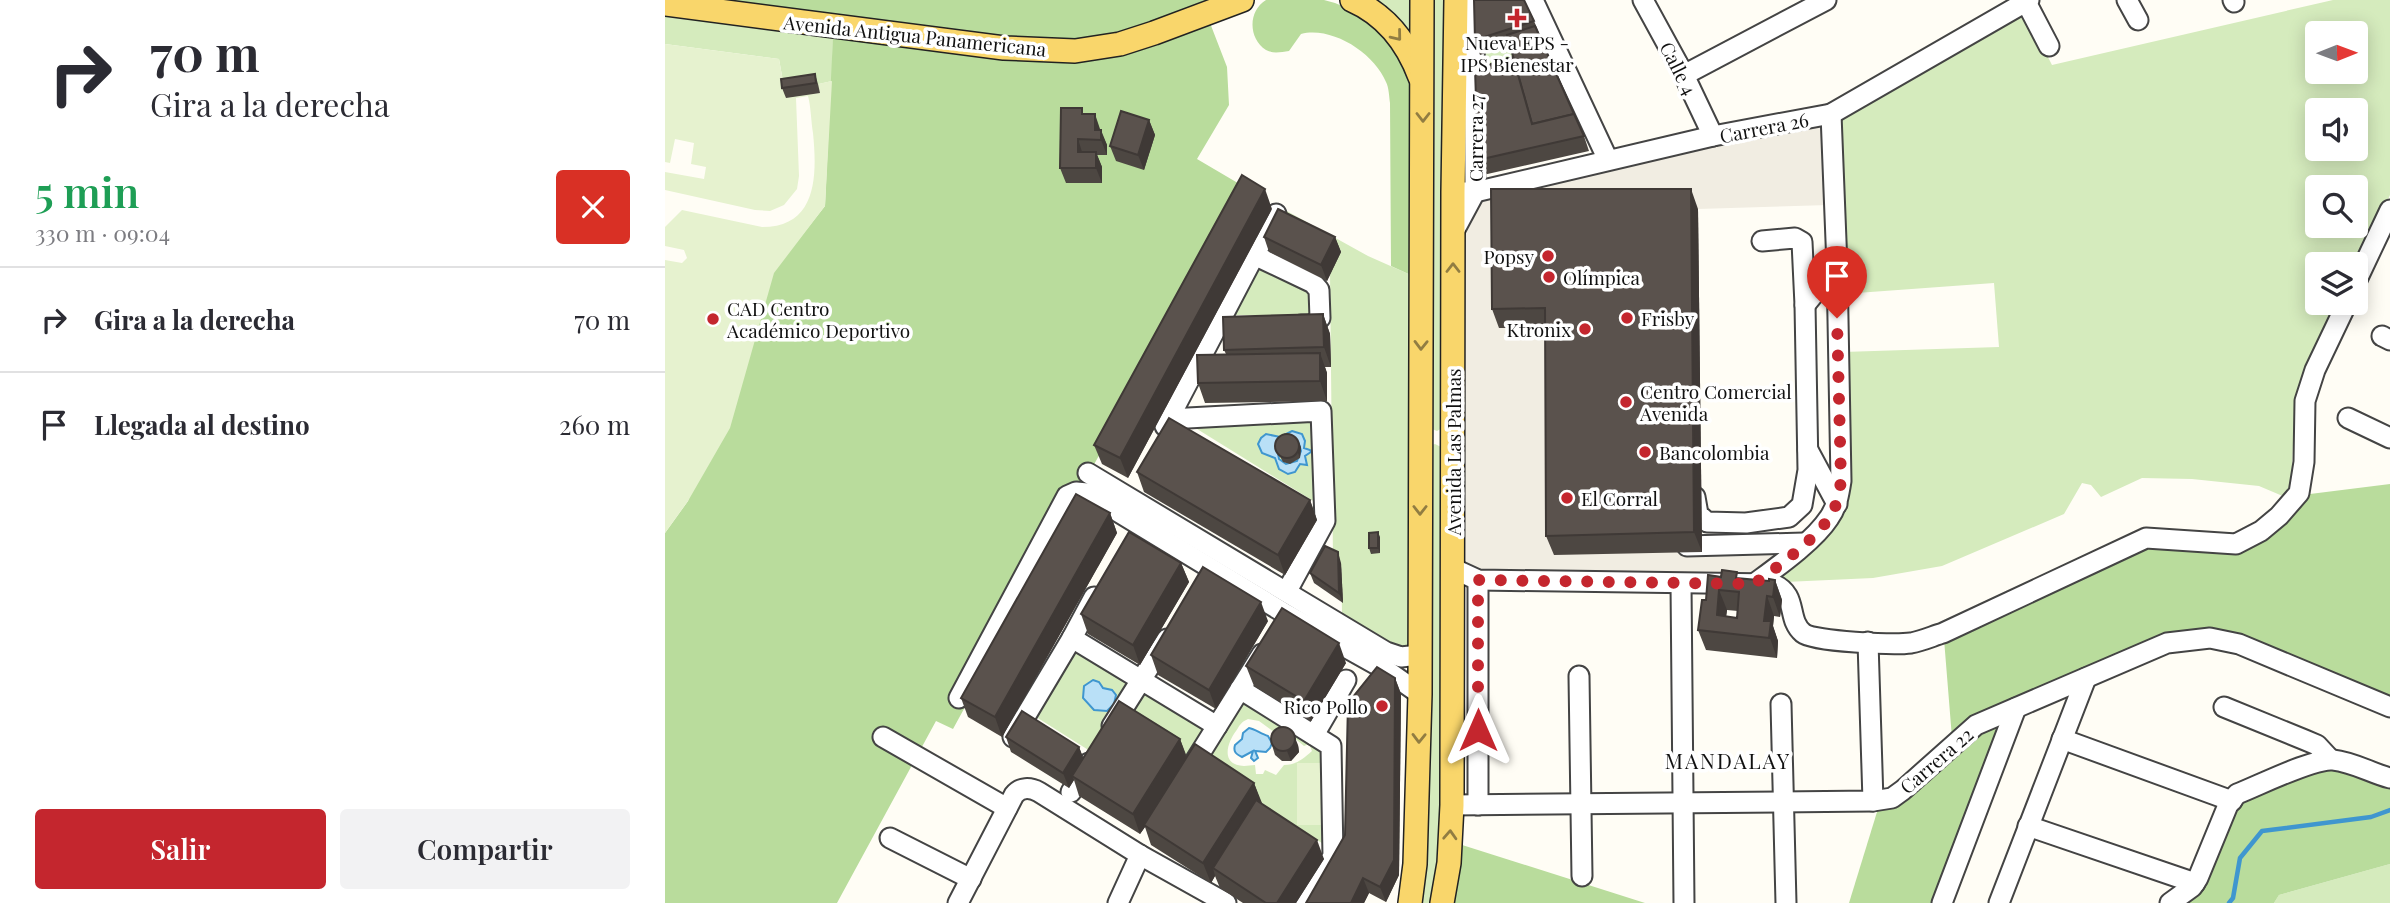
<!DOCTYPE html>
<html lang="es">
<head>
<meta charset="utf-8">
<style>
  :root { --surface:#fff; --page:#f2f2f3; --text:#2b2b33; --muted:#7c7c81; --line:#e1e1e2; --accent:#c4262e }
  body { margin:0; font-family:"Playfair Display",serif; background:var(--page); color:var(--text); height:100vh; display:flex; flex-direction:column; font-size:26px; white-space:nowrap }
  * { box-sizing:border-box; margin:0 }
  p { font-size:23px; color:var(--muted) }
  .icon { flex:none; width:38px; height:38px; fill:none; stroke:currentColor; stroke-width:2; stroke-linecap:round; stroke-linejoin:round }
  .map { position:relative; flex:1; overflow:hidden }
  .sheet { display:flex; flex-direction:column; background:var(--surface); width:665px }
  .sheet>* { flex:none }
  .hud { background:#fff; color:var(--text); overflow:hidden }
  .needle { width:46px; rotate:89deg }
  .controls { position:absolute; left:1640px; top:21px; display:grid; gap:14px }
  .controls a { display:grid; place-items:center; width:63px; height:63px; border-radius:7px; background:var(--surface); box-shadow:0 4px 18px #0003; font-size:35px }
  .pin { position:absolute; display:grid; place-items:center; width:60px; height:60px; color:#fff; margin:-72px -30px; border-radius:50% 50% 50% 0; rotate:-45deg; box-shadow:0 0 7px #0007 }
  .pin .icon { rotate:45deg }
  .me { position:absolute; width:77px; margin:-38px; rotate:0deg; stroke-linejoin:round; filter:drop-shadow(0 0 5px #0008) }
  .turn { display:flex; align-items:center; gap:24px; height:147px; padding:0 35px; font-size:32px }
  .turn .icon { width:91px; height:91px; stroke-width:2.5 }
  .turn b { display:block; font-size:49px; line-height:60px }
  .round { display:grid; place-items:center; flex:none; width:74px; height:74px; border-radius:7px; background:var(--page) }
  .summary { display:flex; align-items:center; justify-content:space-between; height:119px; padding:0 35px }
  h1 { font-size:42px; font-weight:600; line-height:52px; color:#1e9e55 }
  .cta { display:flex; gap:14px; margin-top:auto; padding:14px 35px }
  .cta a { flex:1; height:80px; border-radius:7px; background:var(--accent); color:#fff; font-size:28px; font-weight:600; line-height:80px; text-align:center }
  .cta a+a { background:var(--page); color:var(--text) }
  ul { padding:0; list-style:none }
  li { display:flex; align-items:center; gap:21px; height:105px; padding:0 35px; border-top:2px solid var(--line) }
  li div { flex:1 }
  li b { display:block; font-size:26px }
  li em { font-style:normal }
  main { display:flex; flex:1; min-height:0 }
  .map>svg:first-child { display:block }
  .green { fill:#d5ebbd; fill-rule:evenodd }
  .forest { fill:#b9dc9c }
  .pitch { fill:#e6f2cf }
  .plaza { fill:#f1ede2 }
  .water { fill:#b9e0f7; stroke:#3f96cf; stroke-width:2; fill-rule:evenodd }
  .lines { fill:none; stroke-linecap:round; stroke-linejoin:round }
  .stream { stroke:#3f96cf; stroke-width:4.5 }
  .minor-casing { stroke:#444; stroke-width:23 }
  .major-casing { stroke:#222; stroke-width:26 }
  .minor { stroke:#fff; stroke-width:19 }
  .major { stroke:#f9d66b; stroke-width:23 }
  .wall { fill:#4d4742; fill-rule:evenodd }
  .shaded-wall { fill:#3f3936 }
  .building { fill:#5a524d; stroke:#3f3936; stroke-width:2; fill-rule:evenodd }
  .oneway { stroke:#917d42 }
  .route { stroke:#c4262e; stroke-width:12; stroke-dasharray:0 21.6 }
  .poi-dot { fill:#c4262e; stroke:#fff; stroke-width:2.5 }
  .labels { text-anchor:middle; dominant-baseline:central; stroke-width:7; stroke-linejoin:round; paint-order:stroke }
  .street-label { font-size:19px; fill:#111; stroke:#fff }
  .poi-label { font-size:19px; fill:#111; stroke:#fff; text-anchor:start }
  .neighbourhood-label { font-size:21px; letter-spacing:2px; fill:#111; stroke:#fff }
</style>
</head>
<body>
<main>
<section class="sheet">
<div class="hud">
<div class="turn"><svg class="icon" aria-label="right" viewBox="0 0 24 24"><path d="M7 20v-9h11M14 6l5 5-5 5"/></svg><div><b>70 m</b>Gira a la derecha</div></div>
</div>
<div class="summary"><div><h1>5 min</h1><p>330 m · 09:04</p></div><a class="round" style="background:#d93025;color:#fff"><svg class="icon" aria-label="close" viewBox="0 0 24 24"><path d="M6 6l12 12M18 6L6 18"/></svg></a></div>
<ul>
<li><svg class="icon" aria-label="right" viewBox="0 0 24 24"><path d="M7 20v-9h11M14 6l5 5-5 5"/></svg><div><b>Gira a la derecha</b></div><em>70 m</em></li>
<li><svg class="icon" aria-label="arrive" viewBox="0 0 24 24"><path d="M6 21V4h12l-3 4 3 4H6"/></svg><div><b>Llegada al destino</b></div><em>260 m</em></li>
</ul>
<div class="cta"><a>Salir</a><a>Compartir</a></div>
</section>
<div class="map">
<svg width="1725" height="903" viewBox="0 0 1725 903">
  <rect width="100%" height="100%" fill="#fffdf5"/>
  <g class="green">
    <polygon points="705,0 749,0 749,44"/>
    <polygon points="766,0 782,0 777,428 772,431 767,429"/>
    <path d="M1668,0H1725V195L1691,270L1690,264H1652V303H1675L1630,400L1626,490L1620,497L1594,486L1527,479L1477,478L1436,497L1426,485L1417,483L1399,514L1277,566L1208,578L1120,582L1109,578L1169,522L1178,352L1334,347L1329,283L1178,294L1172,117L1359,10L1387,65ZM1652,33H1690V72H1652ZM1652,110H1690V149H1652ZM1652,187H1690V226H1652Z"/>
    <polygon points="0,14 168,36 167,81 154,84 155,93 121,98 114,59 0,44"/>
    <polygon points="845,45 854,72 816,84 815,55"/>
    <polygon points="620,210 703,256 748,276 745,650 714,641 713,635 677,613 676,563 668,559 665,273 675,253 614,222"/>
    <polygon points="592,265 649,290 648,315 565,315"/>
    <polygon points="648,422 650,502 524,424"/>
    <polygon points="770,444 778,448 778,805 775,861 768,903 754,903 767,445"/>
    <path d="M409,646L469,682L425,751L368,715ZM428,680L434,682L438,688L449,692L451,697C447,717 427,714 418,698L419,686Z"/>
    <polygon points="478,688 544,728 524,760 458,719"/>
    <path d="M576,696L661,749L662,846L601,810L535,763ZM583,719L594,721L609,732H622L639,746L644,744L647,751C638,759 631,765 619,765L611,775L600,770L598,774H591L590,765C586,765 583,766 579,766C555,765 562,743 571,731C575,725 576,722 583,719Z"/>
    <polygon points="1725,864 1725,903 1609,903 1614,895"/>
  </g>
  <g class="forest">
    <polygon points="32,0 553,0 452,34 410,42 340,39"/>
    <path d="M601,0H659L670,3L689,11L710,24L733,50L749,88L748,276L726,266L725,103C724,96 724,88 721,82C709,53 667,26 636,34L624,51C616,52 608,54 601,50C583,38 583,11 601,0Z"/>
    <polygon points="545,23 562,67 564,105 532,159 583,189 427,468 412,502 288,729 271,721 172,903 0,903 0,533 23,501 105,276 160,206 168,36 337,57"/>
    <polygon points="1725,484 1725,701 1542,632 1287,738 1279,639 1483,544 1575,549 1637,495"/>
    <polygon points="1341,719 1268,903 1184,903 1212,812 1313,730"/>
    <polygon points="1668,765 1725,785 1725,864 1614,895 1609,903 1516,903 1574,798"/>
    <polygon points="794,844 980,903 787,903"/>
  </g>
  <g class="pitch">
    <path d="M0,44L114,59L121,98L154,93L153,84L167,81L160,206L109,273L65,428L23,501L0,533V260L17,263L22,258L19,250L0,246V227L17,210L97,227C153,227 152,174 148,133C146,121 146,107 143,96L131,98L134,176L132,189L119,205L105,211L90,210L0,190V172L39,179L41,167L26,164L29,143L10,139L5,163L0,162Z"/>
    <rect x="632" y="763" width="26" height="62"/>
  </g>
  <polygon class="plaza" points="1161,120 1164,205 1033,209 888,328 1037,552 1120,553 1088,579 809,574 796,567 797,237 812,203 826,194"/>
  <g class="water">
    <path d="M627,431L637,434L640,441L639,448L645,450L646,452L640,456L642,465L635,464L630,472L623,474L614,469L610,458L597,453L593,444L596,438L601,434L615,437ZM634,444L636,451L632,461L621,464L614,459L612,448Z"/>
    <polygon points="428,680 434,682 438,688 447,690 451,695 449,704 442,711 429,710 418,698 419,686"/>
    <path d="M584,728C590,729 596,734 603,736L607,743L605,748L601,752L590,751L593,758L589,761L586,758L588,751L577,757C571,754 568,752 570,745L577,739L578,733Z"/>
  </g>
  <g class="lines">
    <polyline class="stream" points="1564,903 1568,898 1575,858 1597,831 1706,817 1725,810"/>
    <defs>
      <g id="minor">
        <polyline points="868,0 943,160"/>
        <polyline points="978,0 1019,75 1048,136"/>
        <polyline points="1360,0 1384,46"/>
        <polyline points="1462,0 1473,20"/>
        <polyline points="1568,0 1569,2"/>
        <polyline points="1019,75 1161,0"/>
        <polyline points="788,192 810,192 1048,136 1166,114 1364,0"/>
        <polyline points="788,233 810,192 809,0"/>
        <polyline points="589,255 648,283 654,290 655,318 647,325 636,325"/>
        <polyline points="1690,284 1725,210"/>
        <polyline points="1140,305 1172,266"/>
        <polyline points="1717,336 1725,340"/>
        <polyline points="1683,418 1725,438"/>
        <polyline points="504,419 656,411 660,521 622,591"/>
        <polyline points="500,426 611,214"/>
        <polyline points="1143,450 1172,504"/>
        <polyline points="423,473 721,652 736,657 754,655"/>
        <polyline points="1030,497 1033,514 1042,522 1081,523 1124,517 1137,505 1143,470 1140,305 1137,242 1130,238 1097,241"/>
        <polyline points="1022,546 1139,543"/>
        <path d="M787,568L813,580L1108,584C1134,595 1121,619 1138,633C1149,642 1230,645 1246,643C1257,641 1268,636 1278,633L1481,538L1571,544L1596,531L1614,516L1634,493L1639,462L1640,401L1650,370L1682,303"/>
        <polyline points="1016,584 1019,903"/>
        <path d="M1089,584C1112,567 1149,541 1164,518C1172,507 1174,494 1176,481L1172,266L1166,114"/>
        <polyline points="407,638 552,726"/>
        <polyline points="1203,642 1208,801"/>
        <polyline points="914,676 917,876"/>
        <polyline points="575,689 666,746 668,856 638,903"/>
        <polyline points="294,698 402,496 411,492 422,493 621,614 721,670 755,694"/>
        <polyline points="1116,704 1121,903"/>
        <polyline points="1559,707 1640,740 1652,745 1665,759"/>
        <polyline points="447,726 502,639"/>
        <polyline points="649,735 681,680"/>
        <polyline points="218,737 342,808"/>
        <polyline points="348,737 407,638 429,597"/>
        <polyline points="1397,739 1567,801"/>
        <polyline points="524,771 597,654"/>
        <polyline points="406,792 424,763"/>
        <polyline points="787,805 1208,801 1227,798 1238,790 1311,725 1502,643 1545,638 1574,644 1725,707"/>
        <polyline points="813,805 813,580"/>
        <polyline points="1363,826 1530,883"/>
        <polyline points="225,838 306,879"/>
        <path d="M293,903L349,795C355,787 365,787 374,792L475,855L561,903"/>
        <polyline points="453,903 475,855"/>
        <polyline points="1277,903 1351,708"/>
        <polyline points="1334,903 1421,678"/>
        <path d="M1505,903L1527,887L1533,878L1563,805L1572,794C1593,786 1648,758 1668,760C1688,762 1706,773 1725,778"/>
      </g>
      <g id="major">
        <path d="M687,0C721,15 742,42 755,77"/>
        <polyline points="0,4 339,48 410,51 455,44 489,33 577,0"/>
        <polyline points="745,903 750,864 755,694 757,0"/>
        <polyline points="777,903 784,863 787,805 788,192 791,0"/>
      </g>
    </defs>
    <use href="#minor" class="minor-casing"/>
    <use href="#major" class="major-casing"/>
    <use href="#minor" class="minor"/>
    <use href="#major" class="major"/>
  </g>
  <g class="wall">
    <polygon points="869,21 919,136 924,151 818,175 813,160 848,57 844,46 815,55 810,40"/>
    <polygon points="150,74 153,84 155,93 121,98 117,88"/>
    <polygon points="419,114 435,130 442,145 442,155 432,155 437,167 437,183 401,183 395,168"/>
    <polygon points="484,120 490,135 479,170 451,161 445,146"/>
    <polygon points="607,209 463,478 437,464 429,445"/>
    <polygon points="1033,209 1037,552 889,555 881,536 881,328 834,328 827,309"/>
    <polygon points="599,237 670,237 676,252 662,281 604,252"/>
    <polygon points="658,314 665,334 666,367 660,367 662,373 662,401 540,403 533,383 561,354 559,350"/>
    <polygon points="610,447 636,447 635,458 625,464 618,462"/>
    <polygon points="472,472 645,500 652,520 620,575 479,492"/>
    <polygon points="445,513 452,533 337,737 303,717 296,698"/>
    <polygon points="715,537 715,553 706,554 704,548"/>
    <polygon points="516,563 524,582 475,665 423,634 416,614"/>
    <polygon points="676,563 678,603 649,583 645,573"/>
    <path d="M1043,575L1104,581L1110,580L1117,600L1115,617L1109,616L1108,626L1113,641L1112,658L1041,650L1033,630L1041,600ZM1062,610L1073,611L1072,618L1061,616Z"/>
    <polygon points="603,621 551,709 493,675 486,655"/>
    <polygon points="681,663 646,721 589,686 581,666"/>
    <polygon points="730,678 736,694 734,875 721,902 704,893 699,903 641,903 680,835"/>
    <polygon points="341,737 414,747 418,758 515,739 522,757 589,783 596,803 659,859 631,903 578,903 555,888 550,876 546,883 486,845 480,827 475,834 414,796 409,780 404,788 346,752"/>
    <polygon points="607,745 633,745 634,752 626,761 617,761 610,755"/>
  </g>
  <g class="shaded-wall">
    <polygon points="430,114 435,129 435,140 430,130"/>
    <polygon points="484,120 490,135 479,170 473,155"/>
    <polygon points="436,130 442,145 442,155 436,140"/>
    <polygon points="413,139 418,155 413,152"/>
    <polygon points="431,152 437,167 437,183 431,168"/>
    <polygon points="600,189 607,209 463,478 455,458"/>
    <polygon points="1026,189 1033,209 1037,552 1029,532"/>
    <polygon points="670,237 676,252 662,281 656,265"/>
    <polygon points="658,314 665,334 666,367 659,347"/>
    <polygon points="655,353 662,373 662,401 655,381"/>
    <polygon points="634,442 636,447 635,458 633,453"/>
    <polygon points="645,500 652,520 620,575 613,555"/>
    <polygon points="445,513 452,533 337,737 330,717"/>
    <polygon points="713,532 715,537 715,553 713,548"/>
    <polygon points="673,552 676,563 678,603 674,593"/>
    <polygon points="516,563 524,582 475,665 468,645"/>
    <polygon points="1110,580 1117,600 1115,617 1108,597"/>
    <polygon points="1054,590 1062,610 1059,633 1052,615"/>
    <polygon points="1102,596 1109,616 1108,626 1113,641 1112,658 1099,621"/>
    <polygon points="596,602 603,621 551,709 544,690"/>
    <polygon points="674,643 681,663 646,721 639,701"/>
    <polygon points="730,678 736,694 734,875 721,902 715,887"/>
    <polygon points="629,735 633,745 634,752 626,761 622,751"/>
    <polygon points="515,739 522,759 479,825 480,827 475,834 468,814"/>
    <polygon points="414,747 420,762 407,776 409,780 404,788 398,773"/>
    <polygon points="589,783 597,803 553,871 548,868 550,876 546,883 538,863"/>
    <polygon points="652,840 659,859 631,903 612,903"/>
    <polygon points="698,878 704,893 699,903 686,903"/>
  </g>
  <g class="building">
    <polygon points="809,0 859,0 869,21 810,40"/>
    <polygon points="870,26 909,114 867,124 842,35"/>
    <polygon points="848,57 867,124 909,114 919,136 813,160 810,69"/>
    <polygon points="150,74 151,83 117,88 116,79"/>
    <polygon points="396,108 417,108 417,114 430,114 430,130 436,130 436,140 413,139 413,152 431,152 431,168 395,168"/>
    <polygon points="456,111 484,120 473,155 445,146"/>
    <polygon points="577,175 600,189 455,458 429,445"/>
    <polygon points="826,189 1026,189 1029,532 881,536 880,308 827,309"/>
    <polygon points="613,209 670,237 656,265 599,237"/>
    <polygon points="658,314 659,347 559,350 558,317"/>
    <polygon points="655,353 655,381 533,383 532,355"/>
    <polygon points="504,418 645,500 613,555 472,472"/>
    <circle cx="622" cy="446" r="12"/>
    <polygon points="411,494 445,513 330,717 296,698"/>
    <polygon points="464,532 516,563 468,645 416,614"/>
    <polygon points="713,532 713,548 704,548 704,533"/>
    <polygon points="660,546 673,552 674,593 645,573"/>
    <polygon points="538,567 596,602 544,690 486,655"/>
    <path d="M1057,570L1072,572L1071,578L1104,581V579L1110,580L1108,597L1102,596L1099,621H1106L1104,638L1033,630L1037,600H1041L1043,575L1056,577ZM1054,590L1074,592L1072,618L1052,615Z"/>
    <polygon points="617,608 674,643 639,701 581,666"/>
    <polygon points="712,667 730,678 729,860 715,887 698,878 686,903 641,903 680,835 683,703"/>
    <polygon points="454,701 515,739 468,814 407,776"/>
    <polygon points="357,711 414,747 398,773 341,737"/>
    <circle cx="618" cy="739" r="12"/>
    <polygon points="530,744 589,783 538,863 479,825"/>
    <polygon points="591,800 652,840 612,903 601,903 548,868"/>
  </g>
  <defs><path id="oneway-chevron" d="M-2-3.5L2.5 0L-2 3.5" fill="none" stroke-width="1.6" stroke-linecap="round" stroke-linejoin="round" transform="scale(1.75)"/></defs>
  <g class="oneway">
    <use href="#oneway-chevron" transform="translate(732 36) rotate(51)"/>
    <use href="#oneway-chevron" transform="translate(758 117) rotate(90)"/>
    <use href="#oneway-chevron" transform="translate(788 268) rotate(-90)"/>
    <use href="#oneway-chevron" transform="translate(756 345) rotate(91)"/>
    <use href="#oneway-chevron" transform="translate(755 510) rotate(90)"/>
    <use href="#oneway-chevron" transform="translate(754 738) rotate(91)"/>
    <use href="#oneway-chevron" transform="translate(785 835) rotate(-87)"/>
  </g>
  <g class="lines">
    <path class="route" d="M813,730V580L1089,584C1112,567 1149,541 1164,518C1172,507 1174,494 1176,481L1172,318"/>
  </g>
  <g class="poi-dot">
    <path d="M848.5 7.5h7v7h7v7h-7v7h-7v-7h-7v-7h7z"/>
    <circle cx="883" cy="256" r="7"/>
    <circle cx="884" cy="277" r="7"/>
    <circle cx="962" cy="318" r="7"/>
    <circle cx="48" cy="319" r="7"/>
    <circle cx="920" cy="329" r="7"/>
    <circle cx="961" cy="402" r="7"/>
    <circle cx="980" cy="452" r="7"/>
    <circle cx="902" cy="498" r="7"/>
    <circle cx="717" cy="706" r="7"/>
  </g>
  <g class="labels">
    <g class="street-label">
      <text transform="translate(250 35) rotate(6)">Avenida Antigua Panamericana</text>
      <text transform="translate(1014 68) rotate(63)">Calle 4</text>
      <text transform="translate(1099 127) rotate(-11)">Carrera 26</text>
      <text transform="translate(810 138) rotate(-90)">Carrera 27</text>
      <text transform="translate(788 452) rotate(-90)">Avenida Las Palmas</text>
      <text transform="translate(1271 760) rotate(-41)">Carrera 22</text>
    </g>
    <g class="poi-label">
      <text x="852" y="42" text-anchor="middle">Nueva EPS -<tspan x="852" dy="22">IPS Bienestar</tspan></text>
      <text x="869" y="256" text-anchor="end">Popsy</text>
      <text x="898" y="277">Olímpica</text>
      <text x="62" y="308">CAD Centro<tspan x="62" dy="22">Académico Deportivo</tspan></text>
      <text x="976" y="318">Frisby</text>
      <text x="906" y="329" text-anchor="end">Ktronix</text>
      <text x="975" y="391">Centro Comercial<tspan x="975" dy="22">Avenida</tspan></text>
      <text x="994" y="452">Bancolombia</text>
      <text x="916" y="498">El Corral</text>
      <text x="703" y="706" text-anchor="end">Rico Pollo</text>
    </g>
    <g class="neighbourhood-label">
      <text x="1063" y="760">MANDALAY</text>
    </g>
  </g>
</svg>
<div class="controls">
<a><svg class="needle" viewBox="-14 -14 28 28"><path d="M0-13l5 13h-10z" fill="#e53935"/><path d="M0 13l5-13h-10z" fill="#7c7c81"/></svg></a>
<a><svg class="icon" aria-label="sound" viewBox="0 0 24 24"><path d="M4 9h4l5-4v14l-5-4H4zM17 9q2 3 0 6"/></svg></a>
<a><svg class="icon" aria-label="search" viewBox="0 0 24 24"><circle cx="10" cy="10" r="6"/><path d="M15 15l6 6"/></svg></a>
<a><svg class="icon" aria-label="layers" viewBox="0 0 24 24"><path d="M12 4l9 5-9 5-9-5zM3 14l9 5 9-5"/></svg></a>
</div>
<div class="pin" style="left:1172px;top:318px;background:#d93025"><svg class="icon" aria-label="arrive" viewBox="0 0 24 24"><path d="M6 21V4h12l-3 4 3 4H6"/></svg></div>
<svg class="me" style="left:813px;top:730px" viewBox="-20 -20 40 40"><path d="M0-17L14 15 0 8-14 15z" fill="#c4262e" stroke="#fff" stroke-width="4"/></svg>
</div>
</main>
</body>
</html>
